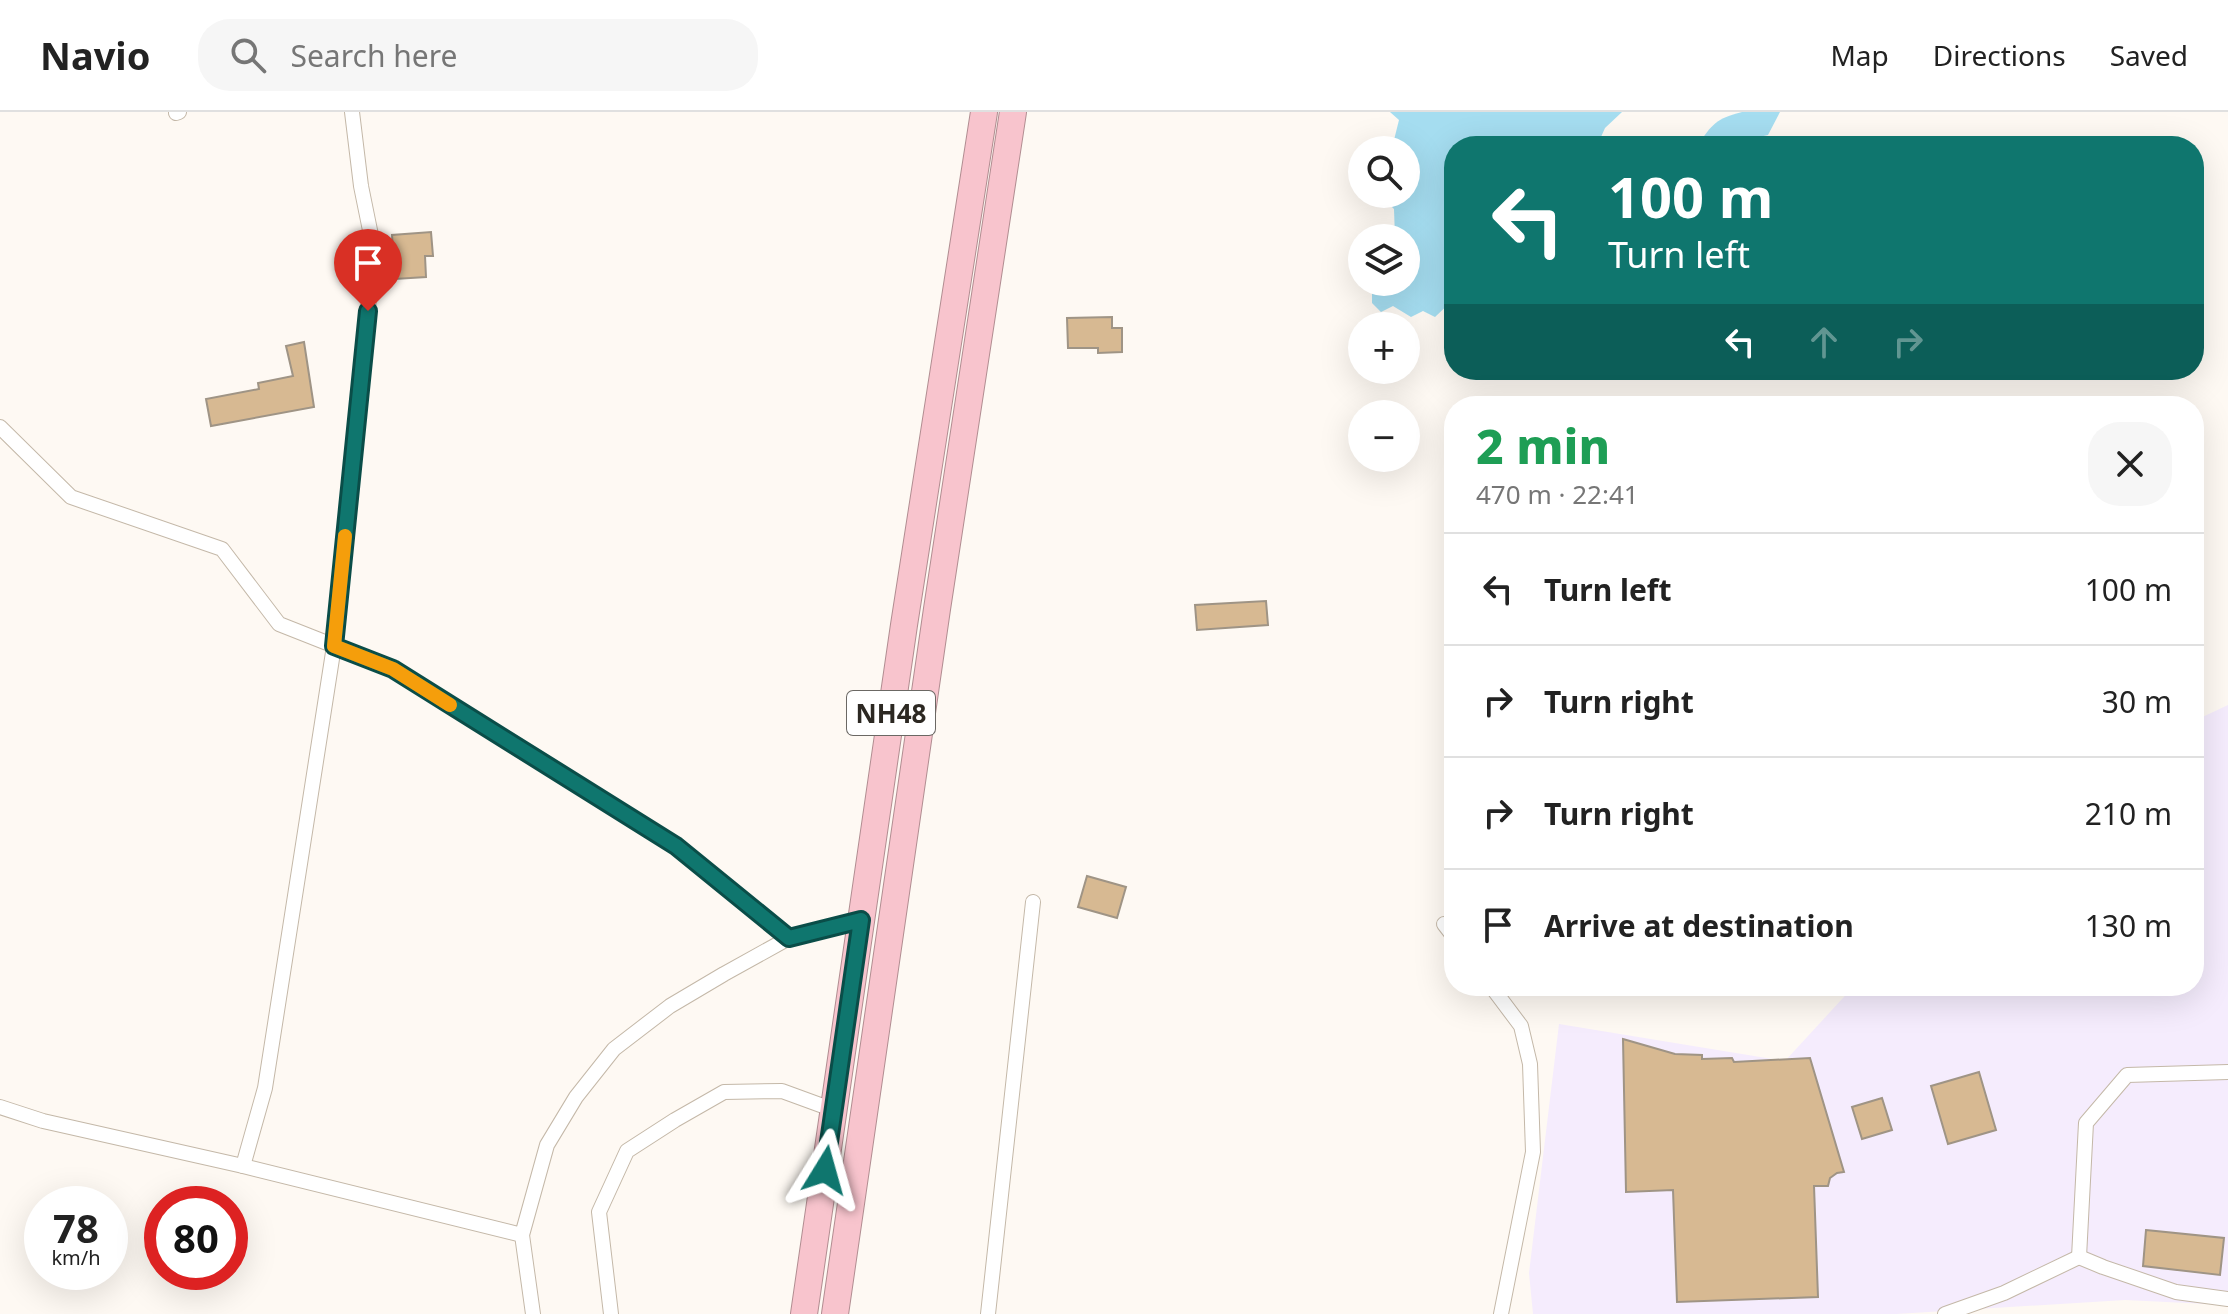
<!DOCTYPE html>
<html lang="en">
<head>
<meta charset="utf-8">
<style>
  :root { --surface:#fff; --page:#f6f6f6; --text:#222; --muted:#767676; --line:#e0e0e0 }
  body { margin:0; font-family:"Noto Sans",sans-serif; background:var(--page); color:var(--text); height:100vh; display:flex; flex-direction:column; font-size:30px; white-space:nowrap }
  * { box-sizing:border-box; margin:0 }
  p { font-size:26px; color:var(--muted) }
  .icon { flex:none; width:44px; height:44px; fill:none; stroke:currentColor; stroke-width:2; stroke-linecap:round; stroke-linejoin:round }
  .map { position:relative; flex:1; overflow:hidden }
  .side { position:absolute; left:1444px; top:284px; width:760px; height:600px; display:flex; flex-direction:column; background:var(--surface); border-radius:32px; box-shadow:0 8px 32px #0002 }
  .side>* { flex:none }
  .banner { position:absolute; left:1444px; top:24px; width:760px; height:244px; border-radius:32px; box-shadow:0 8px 32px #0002; background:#0f766e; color:#fff; overflow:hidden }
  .tools { position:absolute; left:1348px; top:24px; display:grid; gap:16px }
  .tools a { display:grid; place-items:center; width:72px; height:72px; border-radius:50%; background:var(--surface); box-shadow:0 8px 32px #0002; font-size:40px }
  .speed { position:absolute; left:24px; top:1074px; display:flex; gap:16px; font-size:40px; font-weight:700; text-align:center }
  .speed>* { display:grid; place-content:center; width:104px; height:104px; border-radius:50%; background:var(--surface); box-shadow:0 8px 32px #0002; line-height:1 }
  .speed small { font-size:20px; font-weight:400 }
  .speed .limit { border:12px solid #d22; background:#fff; color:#111 }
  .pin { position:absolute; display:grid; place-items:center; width:68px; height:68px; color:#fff; margin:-82px -34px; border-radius:50% 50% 50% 0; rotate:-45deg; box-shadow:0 0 8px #0007 }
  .pin .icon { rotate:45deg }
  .me { position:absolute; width:88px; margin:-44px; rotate:8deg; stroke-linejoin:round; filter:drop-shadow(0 0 6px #0008) }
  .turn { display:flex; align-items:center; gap:28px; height:168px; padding:0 32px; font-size:36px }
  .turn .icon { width:104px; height:104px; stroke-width:2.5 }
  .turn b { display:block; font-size:56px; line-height:68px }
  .lanes { display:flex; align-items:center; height:76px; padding:0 32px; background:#0003; justify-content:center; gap:40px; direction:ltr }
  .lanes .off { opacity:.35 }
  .round { display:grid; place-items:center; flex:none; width:84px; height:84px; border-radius:32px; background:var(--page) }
  .summary { display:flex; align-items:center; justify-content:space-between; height:136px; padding:0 32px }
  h1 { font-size:48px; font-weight:800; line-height:60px; color:#1e9e55 }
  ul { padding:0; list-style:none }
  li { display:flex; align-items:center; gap:24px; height:112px; padding:0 32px; border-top:2px solid var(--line) }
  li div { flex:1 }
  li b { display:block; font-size:30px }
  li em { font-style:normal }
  header { display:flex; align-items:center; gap:48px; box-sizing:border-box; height:112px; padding:0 40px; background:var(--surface); border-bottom:2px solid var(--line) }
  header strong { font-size:38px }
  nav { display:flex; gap:44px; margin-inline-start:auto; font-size:28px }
  .search { width:560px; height:72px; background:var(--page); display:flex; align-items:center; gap:20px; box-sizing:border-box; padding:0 28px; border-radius:32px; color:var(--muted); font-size:30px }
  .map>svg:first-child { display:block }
  .industrial { fill:#f5ecfd }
  .water { fill:#a5ddf0 }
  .building { fill:#d7b992; stroke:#9f9485; stroke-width:2 }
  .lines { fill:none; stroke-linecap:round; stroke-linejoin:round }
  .street-casing { stroke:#c4b8a8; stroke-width:16 }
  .highway-casing { stroke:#b18d91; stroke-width:28 }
  .street { stroke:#fff; stroke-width:14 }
  .highway { stroke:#f8c4cd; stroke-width:26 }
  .route-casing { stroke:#0a4d48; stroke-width:20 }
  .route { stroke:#0f766e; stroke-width:14 }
  .slow { stroke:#f59e0b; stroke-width:14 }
  .labels { text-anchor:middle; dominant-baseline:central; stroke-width:6; stroke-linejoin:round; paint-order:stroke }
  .shield { fill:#fff; stroke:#6b6864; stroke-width:2 }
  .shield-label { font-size:26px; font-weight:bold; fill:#2c2822 }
</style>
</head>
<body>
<header>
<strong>Navio</strong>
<div class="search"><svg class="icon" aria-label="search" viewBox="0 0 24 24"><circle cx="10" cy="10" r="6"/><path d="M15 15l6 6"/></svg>Search here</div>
<nav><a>Map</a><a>Directions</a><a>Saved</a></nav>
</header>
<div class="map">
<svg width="2228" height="1202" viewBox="0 0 2228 1202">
  <rect width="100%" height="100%" fill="#fef9f3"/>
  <polygon class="industrial" points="2228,593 2228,1193 2125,1188 1896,1202 1533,1202 1529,1161 1559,912 1785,949 1854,874 2194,874 2194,609"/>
  <g class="water">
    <polygon points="1390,0 1622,0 1605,16 1597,34 1454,34 1454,187 1435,205 1423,199 1411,205 1393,194 1381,200 1372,191 1372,170 1406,170 1406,126 1395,126 1394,97 1388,91 1388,82 1406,82 1406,38 1399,38 1393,32 1399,8"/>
    <path d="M1742,0H1780L1768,23L1720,34H1697C1713,11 1716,7 1742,0Z"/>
  </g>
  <g class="building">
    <polygon points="431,120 433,144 425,144 426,165 395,167 392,123"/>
    <polygon points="1112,205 1112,216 1122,216 1122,240 1098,241 1098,236 1068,236 1067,206"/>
    <polygon points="304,230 314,295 211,314 206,287 259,277 258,271 293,264 286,234"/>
    <polygon points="1266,489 1268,513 1197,518 1195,493"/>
    <polygon points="1087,764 1126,775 1117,806 1078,795"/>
    <polygon points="1623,927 1675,942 1702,943 1702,947 1732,946 1734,950 1810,946 1844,1060 1837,1061 1830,1066 1828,1074 1814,1074 1818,1185 1677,1190 1673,1078 1626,1080"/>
    <polygon points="1979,960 1996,1018 1948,1032 1931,974"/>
    <polygon points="1882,986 1892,1018 1862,1027 1852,995"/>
    <polygon points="2146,1118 2224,1126 2220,1163 2143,1154"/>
  </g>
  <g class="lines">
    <defs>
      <g id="street">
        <polyline points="352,0 361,74 374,138 334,534 265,976 243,1054 522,1123"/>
        <polyline points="176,1 179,0"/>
        <polyline points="0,315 71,385 222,437 279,512 393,557 676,734 789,826 861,808"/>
        <polyline points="1444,812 1454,825"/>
        <polyline points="1491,874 1521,914 1530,952 1533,1040 1501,1202"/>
        <polyline points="0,995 43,1009 243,1054"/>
        <polyline points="2079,1145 2086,1011 2127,963 2228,960"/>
        <polyline points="2079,1145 2103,1155 2176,1180 2228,1187"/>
        <polyline points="533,1202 522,1123 547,1033 576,985 614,937 670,894 724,862 789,826"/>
        <polyline points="611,1202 599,1100 627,1039 675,1008 724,980 782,979 834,998"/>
        <polyline points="988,1202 1033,790"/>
        <polyline points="1945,1202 2004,1181 2079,1145"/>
      </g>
      <g id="highway">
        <polyline points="804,1202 904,513 984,0"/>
        <polyline points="835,1202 937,497 1013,0"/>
      </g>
    </defs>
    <use href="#street" class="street-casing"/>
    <use href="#highway" class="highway-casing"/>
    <use href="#street" class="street"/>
    <use href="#highway" class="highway"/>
  </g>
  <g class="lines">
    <defs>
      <polyline id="route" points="368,199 334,534 393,557 676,734 789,826 861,808 825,1058"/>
    </defs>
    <use href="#route" class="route-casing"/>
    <use href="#route" class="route"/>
    <polyline class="slow" points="345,424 334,534 393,557 450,593"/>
  </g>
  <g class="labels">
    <rect class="shield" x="847" y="579" width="88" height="44" rx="6"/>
    <g class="shield-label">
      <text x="891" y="601">NH48</text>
    </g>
  </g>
</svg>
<div class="tools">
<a><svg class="icon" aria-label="search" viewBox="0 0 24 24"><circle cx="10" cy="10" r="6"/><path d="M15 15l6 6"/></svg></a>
<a><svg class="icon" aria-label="layers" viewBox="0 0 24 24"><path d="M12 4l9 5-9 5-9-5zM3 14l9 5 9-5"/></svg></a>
<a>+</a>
<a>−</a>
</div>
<div class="speed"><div>78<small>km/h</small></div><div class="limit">80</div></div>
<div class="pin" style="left:368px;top:199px;background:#d93025"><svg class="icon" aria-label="arrive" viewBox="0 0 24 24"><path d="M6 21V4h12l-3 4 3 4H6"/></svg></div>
<svg class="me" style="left:825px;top:1058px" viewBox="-20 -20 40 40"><path d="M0-17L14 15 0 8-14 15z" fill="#0f766e" stroke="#fff" stroke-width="4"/></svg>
<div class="banner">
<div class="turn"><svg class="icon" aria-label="left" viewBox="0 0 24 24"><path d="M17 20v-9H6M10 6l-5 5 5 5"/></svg><div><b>100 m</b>Turn left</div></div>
<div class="lanes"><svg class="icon" aria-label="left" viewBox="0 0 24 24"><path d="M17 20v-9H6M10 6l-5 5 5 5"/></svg><svg class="icon off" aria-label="ahead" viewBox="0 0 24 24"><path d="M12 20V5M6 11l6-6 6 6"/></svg><svg class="icon off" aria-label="right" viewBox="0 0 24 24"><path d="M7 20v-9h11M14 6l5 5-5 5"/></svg></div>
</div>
<section class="side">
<div class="summary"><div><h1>2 min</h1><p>470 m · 22:41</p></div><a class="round"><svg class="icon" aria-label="close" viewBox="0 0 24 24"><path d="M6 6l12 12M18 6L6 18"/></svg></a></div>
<ul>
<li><svg class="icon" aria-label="left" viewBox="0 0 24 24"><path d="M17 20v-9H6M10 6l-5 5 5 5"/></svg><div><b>Turn left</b></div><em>100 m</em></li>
<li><svg class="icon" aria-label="right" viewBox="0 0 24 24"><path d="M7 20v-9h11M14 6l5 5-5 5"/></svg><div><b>Turn right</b></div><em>30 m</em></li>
<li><svg class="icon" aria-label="right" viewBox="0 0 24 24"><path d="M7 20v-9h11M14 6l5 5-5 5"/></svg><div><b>Turn right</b></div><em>210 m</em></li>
<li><svg class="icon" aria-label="arrive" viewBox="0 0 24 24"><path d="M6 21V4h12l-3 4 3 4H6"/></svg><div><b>Arrive at destination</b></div><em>130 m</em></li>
</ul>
</section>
</div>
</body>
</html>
